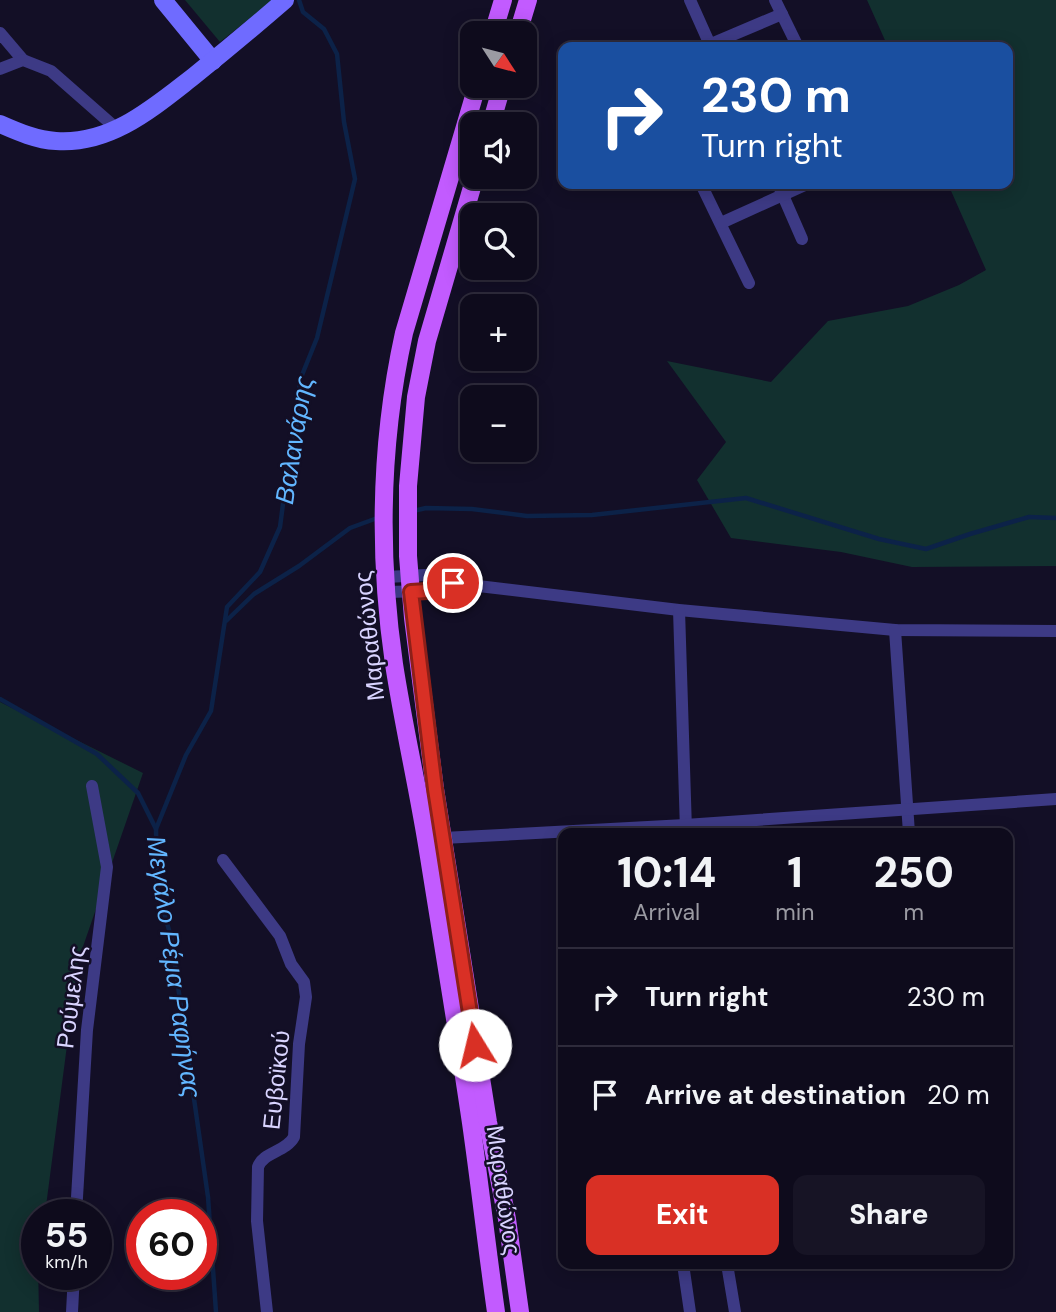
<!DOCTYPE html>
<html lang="en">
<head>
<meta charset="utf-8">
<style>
  :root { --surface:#0e0b1c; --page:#171425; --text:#f1f3f6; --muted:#9b9ba3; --line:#2e2b3b; --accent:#d93025 }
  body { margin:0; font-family:"DM Sans",sans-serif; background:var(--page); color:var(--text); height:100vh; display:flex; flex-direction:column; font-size:26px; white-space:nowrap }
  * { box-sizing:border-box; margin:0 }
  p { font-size:23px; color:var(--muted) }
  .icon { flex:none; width:38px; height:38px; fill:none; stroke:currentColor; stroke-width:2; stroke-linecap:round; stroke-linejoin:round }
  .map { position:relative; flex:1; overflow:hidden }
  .drawer { position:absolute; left:558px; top:828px; width:455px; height:441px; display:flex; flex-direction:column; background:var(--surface); border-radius:14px; box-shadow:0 4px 18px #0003,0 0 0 2px var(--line) }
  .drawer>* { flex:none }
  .hud { position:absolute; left:558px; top:42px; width:455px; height:147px; border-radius:14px; box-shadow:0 4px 18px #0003,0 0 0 2px var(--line); background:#1a4fa0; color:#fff; overflow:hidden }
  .needle { width:46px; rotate:126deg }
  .fabs { position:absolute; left:460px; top:21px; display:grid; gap:14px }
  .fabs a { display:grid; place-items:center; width:77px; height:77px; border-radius:14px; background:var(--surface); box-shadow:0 4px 18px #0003,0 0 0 2px var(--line); font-size:35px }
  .speed { position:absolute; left:21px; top:1199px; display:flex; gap:14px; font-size:35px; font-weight:700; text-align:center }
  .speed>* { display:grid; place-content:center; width:91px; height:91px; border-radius:50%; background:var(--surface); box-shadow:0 4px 18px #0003,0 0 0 2px var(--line); line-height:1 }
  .speed small { font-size:18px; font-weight:400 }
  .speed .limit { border:10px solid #d22; background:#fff; color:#111 }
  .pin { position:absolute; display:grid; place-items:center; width:60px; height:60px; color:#fff; margin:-30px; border:4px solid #fff; border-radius:50%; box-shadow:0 2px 7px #0007 }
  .me { position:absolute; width:77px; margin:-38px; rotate:351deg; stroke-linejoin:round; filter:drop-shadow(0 0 5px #0008) }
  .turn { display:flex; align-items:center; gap:24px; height:147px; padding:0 28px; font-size:32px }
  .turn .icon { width:91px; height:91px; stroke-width:2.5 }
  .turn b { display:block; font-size:49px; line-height:60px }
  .eta { display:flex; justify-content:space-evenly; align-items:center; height:119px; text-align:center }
  .eta b { font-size:42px; font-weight:800; line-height:49px }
  .button { display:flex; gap:14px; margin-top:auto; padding:14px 28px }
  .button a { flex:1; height:80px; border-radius:14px; background:var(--accent); color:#fff; font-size:28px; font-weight:800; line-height:80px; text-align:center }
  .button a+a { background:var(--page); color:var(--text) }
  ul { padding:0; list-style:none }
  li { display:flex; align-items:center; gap:21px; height:98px; padding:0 28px; border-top:2px solid var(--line) }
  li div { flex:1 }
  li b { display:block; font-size:26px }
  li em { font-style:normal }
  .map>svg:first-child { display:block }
  .green { fill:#12302f }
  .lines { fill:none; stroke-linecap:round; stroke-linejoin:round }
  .stream { stroke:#0c2248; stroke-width:4.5 }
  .street { stroke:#3d3a85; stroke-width:12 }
  .secondary { stroke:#6f6bff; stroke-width:18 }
  .primary { stroke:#c25bff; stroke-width:18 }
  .route-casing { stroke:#8d1f18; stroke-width:18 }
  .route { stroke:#d93025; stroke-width:12 }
  .labels { text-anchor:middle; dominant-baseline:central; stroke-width:5; stroke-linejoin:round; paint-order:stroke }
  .street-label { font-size:24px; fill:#d9d4ff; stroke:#130f26 }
  .water-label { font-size:26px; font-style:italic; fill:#62b6ff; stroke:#130f26 }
</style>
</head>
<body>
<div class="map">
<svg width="1056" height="1312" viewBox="0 0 1056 1312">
  <rect width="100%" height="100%" fill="#130f26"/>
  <g class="green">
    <polygon points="185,0 273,0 220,42"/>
    <polygon points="867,0 1056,0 1056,566 912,567 841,552 731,538 697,480 726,442 667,361 771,382 828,321 908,306 959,285 986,270 948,184 1008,184 1008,47 888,47"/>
    <polygon points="0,702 143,773 78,961 45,1214 37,1214 39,1312 0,1312"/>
  </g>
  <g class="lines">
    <g class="stream">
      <polyline points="413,511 426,508 472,509 527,516 592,515 746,498 879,539 926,549 970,534 1029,517 1056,518"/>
      <polyline points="226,621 254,594 299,566 350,528 380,517"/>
      <polyline points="0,699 97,754 138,793 156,829 157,888 171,937 208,1197 216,1312"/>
      <polyline points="156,829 186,755 211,711 227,607 260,572 280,527 286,481 296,432 300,380 317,338 355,179 344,122 337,54 324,29 303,12 299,0"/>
    </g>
    <g class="street">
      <polyline points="690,0 711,47"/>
      <polyline points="775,0 798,47"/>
      <polyline points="0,33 23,60"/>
      <polyline points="704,47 782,14"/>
      <polyline points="0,69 23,60 51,71 117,129"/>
      <polyline points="701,184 749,283"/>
      <polyline points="778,184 802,239"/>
      <polyline points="721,223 807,184"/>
      <polyline points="386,577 426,575 453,583 679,610 895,630 1056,631"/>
      <polyline points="387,592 427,591 452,583"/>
      <polyline points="679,610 686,830"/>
      <polyline points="895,630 909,833"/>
      <polyline points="443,838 685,825 1056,799"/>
      <path d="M223,860L280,936L291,964L304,982L306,997L299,1044L294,1137C286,1152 263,1152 258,1167L257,1221L267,1312"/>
      <polyline points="76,1214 87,1030 107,867 92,786"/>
      <polyline points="683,1264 690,1312"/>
      <polyline points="727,1264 735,1312"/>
      <polyline points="72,1312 74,1274"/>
    </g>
    <g class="secondary">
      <polyline points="163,0 213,61"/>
      <path d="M0,124C18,132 37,140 56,141C111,145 154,107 194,76C225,51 255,26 285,0"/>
    </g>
    <g class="primary">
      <polyline points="493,33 503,0"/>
      <polyline points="518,33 528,0"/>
      <path d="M477,86L404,333C380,442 378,553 394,664C404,729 419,792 429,857C443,945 458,1034 471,1123C480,1186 487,1249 496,1312"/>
      <polyline points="491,124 502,86"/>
      <polyline points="475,177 427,341 416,397 408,486 408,556 413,618 435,789 488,1122 507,1219 520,1312"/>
    </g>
  </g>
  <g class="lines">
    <defs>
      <polyline id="route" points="453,583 427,591 411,592 435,789 475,1045"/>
    </defs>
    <use href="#route" class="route-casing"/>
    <use href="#route" class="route"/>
  </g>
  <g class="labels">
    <g class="street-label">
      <text transform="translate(369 636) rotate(-96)">Μαραθώνος</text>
      <text transform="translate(71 997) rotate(-83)">Ρούμελης</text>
      <text transform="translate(276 1080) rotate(-84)">Ευβοϊκού</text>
      <text transform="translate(504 1190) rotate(82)">Μαραθώνος</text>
    </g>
    <g class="water-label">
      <text transform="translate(294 440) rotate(-81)">Βαλανάρης</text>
      <text transform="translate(174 967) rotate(82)">Μεγάλο Ρέμα Ραφήνας</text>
    </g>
  </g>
</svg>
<div class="fabs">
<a><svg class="needle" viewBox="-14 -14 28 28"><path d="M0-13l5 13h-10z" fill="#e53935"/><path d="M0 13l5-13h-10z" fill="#9b9ba3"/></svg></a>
<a><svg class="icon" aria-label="sound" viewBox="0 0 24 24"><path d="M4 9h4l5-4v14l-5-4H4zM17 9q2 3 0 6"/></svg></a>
<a><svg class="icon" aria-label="search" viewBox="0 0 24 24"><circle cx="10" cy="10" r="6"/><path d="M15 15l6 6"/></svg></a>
<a>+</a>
<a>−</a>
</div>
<div class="speed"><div>55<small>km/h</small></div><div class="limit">60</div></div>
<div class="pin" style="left:453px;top:583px;background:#d93025"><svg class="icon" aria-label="arrive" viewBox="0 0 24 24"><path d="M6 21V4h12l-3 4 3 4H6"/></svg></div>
<svg class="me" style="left:475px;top:1045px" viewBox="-20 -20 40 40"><circle r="19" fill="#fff"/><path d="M0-13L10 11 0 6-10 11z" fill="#d93025"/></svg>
<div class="hud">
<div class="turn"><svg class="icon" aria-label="right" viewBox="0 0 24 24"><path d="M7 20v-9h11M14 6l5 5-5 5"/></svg><div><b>230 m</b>Turn right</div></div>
</div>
<section class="drawer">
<div class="eta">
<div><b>10:14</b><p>Arrival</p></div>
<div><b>1</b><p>min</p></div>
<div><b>250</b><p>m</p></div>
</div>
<ul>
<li><svg class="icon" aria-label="right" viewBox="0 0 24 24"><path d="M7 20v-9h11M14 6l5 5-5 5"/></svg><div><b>Turn right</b></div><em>230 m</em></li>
<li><svg class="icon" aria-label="arrive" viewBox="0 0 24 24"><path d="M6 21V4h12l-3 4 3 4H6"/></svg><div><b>Arrive at destination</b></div><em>20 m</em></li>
</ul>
<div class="button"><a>Exit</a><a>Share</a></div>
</section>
</div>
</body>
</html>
